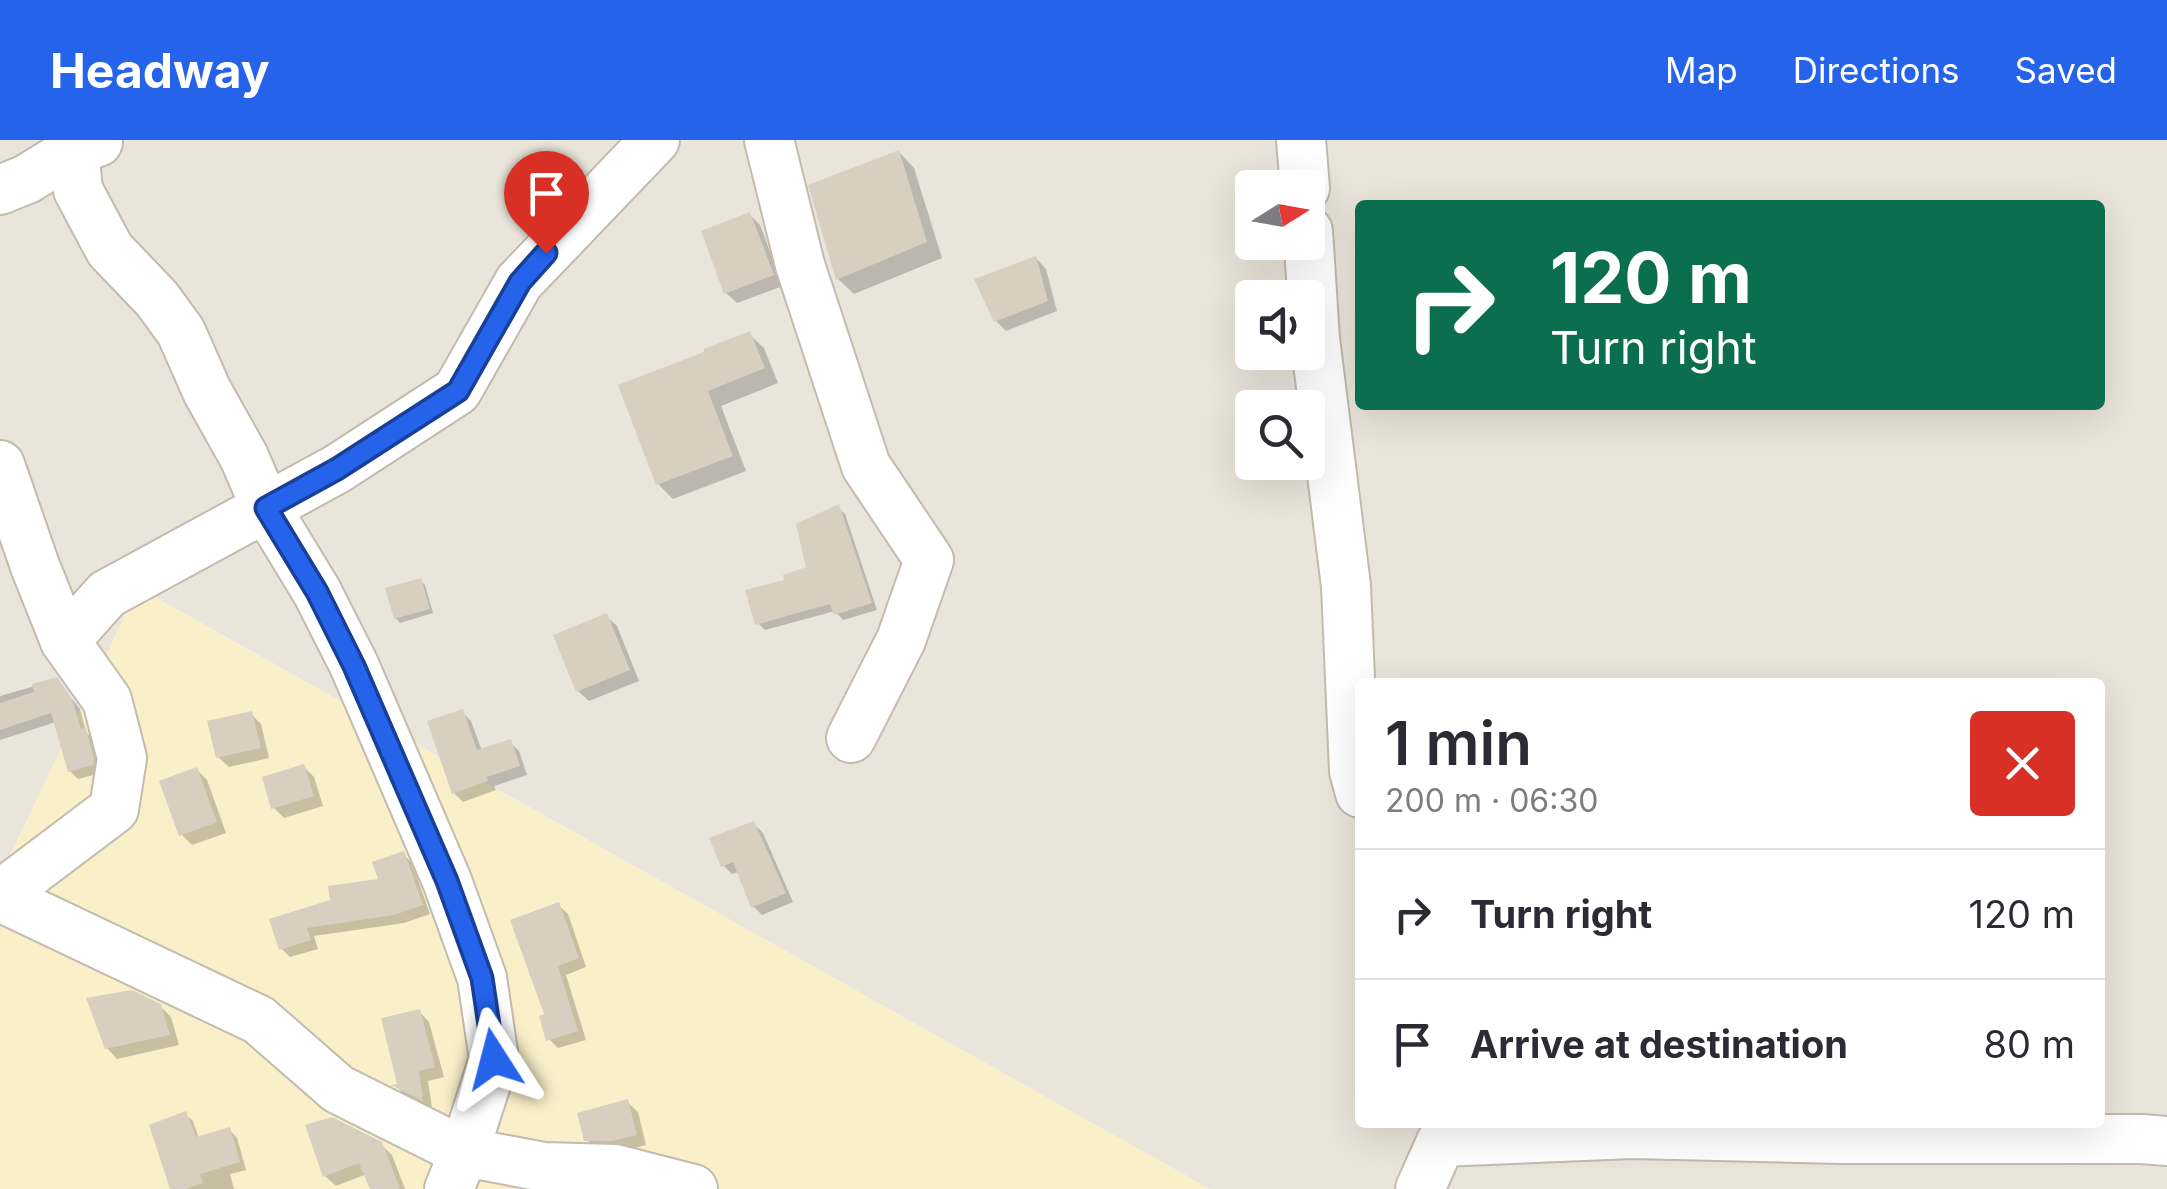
<!DOCTYPE html>
<html lang="en">
<head>
<meta charset="utf-8">
<style>
  :root { --surface:#fff; --page:#f7f7f7; --text:#2b2b33; --muted:#7c7c81; --line:#e1e1e2; --accent:#2563eb }
  body { margin:0; font-family:Inter,sans-serif; background:var(--page); color:var(--text); height:100vh; display:flex; flex-direction:column; font-size:38px; white-space:nowrap }
  * { box-sizing:border-box; margin:0 }
  p { font-size:32px; color:var(--muted) }
  .icon { flex:none; width:55px; height:55px; fill:none; stroke:currentColor; stroke-width:2; stroke-linecap:round; stroke-linejoin:round }
  .map { position:relative; flex:1; overflow:hidden }
  .drawer { position:absolute; left:1355px; top:538px; width:750px; height:450px; display:flex; flex-direction:column; background:var(--surface); border-radius:10px; box-shadow:0 10px 40px #0002 }
  .drawer>* { flex:none }
  .banner { position:absolute; left:1355px; top:60px; width:750px; height:210px; border-radius:10px; box-shadow:0 10px 40px #0002; background:#0b6e4f; color:#fff; overflow:hidden }
  .needle { width:65px; rotate:79deg }
  .buttons { position:absolute; left:1235px; top:30px; display:grid; gap:20px }
  .buttons a { display:grid; place-items:center; width:90px; height:90px; border-radius:10px; background:var(--surface); box-shadow:0 10px 40px #0002; font-size:50px }
  .pin { position:absolute; display:grid; place-items:center; width:85px; height:85px; color:#fff; margin:-102px -42px; border-radius:50% 50% 50% 0; rotate:-45deg; box-shadow:0 0 10px #0007 }
  .pin .icon { rotate:45deg }
  .me { position:absolute; width:110px; margin:-55px; rotate:351deg; stroke-linejoin:round; filter:drop-shadow(0 0 8px #0008) }
  .turn { display:flex; align-items:center; gap:35px; height:210px; padding:0 30px; font-size:45px }
  .turn .icon { width:130px; height:130px; stroke-width:2.5 }
  .turn b { display:block; font-size:70px; line-height:85px }
  .round { display:grid; place-items:center; flex:none; width:105px; height:105px; border-radius:10px; background:var(--page) }
  .overview { display:flex; align-items:center; justify-content:space-between; height:170px; padding:0 30px }
  h1 { font-size:60px; font-weight:600; line-height:75px }
  ul { padding:0; list-style:none }
  li { display:flex; align-items:center; gap:30px; height:130px; padding:0 30px; border-top:2px solid var(--line) }
  li div { flex:1 }
  li b { display:block; font-size:38px }
  li em { font-style:normal }
  header { display:flex; align-items:center; gap:60px; box-sizing:border-box; height:140px; padding:0 50px; background:var(--accent); color:#fff }
  header strong { font-size:48px }
  nav { display:flex; gap:55px; margin-inline-start:auto; font-size:35px }
  .map>svg:first-child { display:block }
  .residential { fill:#eae5da; fill-rule:evenodd }
  .sand { fill:#f9efc9 }
  .shadow { fill:#0003 }
  .building { fill:#d8cfc1 }
  .lines { fill:none; stroke-linecap:round; stroke-linejoin:round }
  .minor-casing { stroke:#c2bbae; stroke-width:52 }
  .minor { stroke:#fff; stroke-width:48 }
  .route-casing { stroke:#184099; stroke-width:25 }
  .route { stroke:#2563eb; stroke-width:18 }
</style>
</head>
<body>
<header>
<strong>Headway</strong>
<nav><a>Map</a><a>Directions</a><a>Saved</a></nav>
</header>
<div class="map">
<svg width="2167" height="1049" viewBox="0 0 2167 1049">
  <rect width="100%" height="100%" fill="#f6f3ec"/>
  <path class="residential" d="M0,0H2167V1049H1210L139,448L0,736ZM1252,48H1308V102H1252ZM1360,65H2100V265H1360ZM1252,158H1308V212H1252ZM1252,268H1308V322H1252ZM1360,542H2100V982H1360Z"/>
  <polygon class="sand" points="138,448 1210,1049 0,1049 0,736"/>
  <g class="shadow">
    <polygon points="899,12 914,28 942,118 854,154 838,139"/>
    <polygon points="750,75 760,85 783,146 737,163 726,153"/>
    <polygon points="1036,118 1046,129 1057,171 1006,191 996,181"/>
    <polygon points="749,194 764,208 778,243 721,266 746,331 673,359 658,344 621,246"/>
    <polygon points="838,367 845,374 877,470 843,480 835,471 765,490 758,483 787,441 809,428"/>
    <polygon points="421,441 425,445 433,473 400,483 396,478"/>
    <polygon points="606,476 617,486 639,541 589,561 578,551"/>
    <polygon points="56,540 80,569 86,592 93,599 101,633 78,639 70,631 56,582 0,600 0,556"/>
    <polygon points="462,572 471,581 482,611 510,602 519,611 527,635 494,646 496,650 463,662 454,653"/>
    <polygon points="251,574 261,584 269,618 229,627 218,617"/>
    <polygon points="303,626 314,637 323,666 284,678 273,667"/>
    <polygon points="197,630 207,640 226,693 192,705 182,695"/>
    <polygon points="754,684 763,693 793,762 762,775 753,766 739,732 732,734 724,726"/>
    <polygon points="403,714 412,723 430,774 404,783 314,796 318,809 290,817 281,808 332,762 381,742"/>
    <polygon points="558,765 568,774 586,827 566,835 586,900 558,908 549,899"/>
    <polygon points="160,866 171,877 179,905 117,919 107,908"/>
    <polygon points="419,871 429,882 444,937 428,941 432,968 405,955 397,947"/>
    <polygon points="627,962 638,972 646,1005 624,1011 597,1010 586,999"/>
    <polygon points="185,974 193,981 199,999 230,990 237,998 246,1030 230,1034 234,1049 172,1049"/>
    <polygon points="380,1004 392,1015 405,1049 373,1049 367,1034 336,1046 325,1036"/>
  </g>
  <g class="building">
    <polygon points="899,10 927,102 836,140 808,45"/>
    <polygon points="750,72 774,135 724,154 701,91"/>
    <polygon points="1036,116 1048,161 994,182 974,139"/>
    <polygon points="750,191 765,228 708,251 733,316 656,345 618,245 704,212 704,209"/>
    <polygon points="839,364 872,463 834,475 830,464 755,485 745,450 784,440 783,435 806,427 796,384"/>
    <polygon points="421,438 430,469 394,479 385,448"/>
    <polygon points="607,473 630,530 576,552 553,495"/>
    <polygon points="57,537 72,559 81,589 86,588 94,619 93,625 68,632 51,573 0,590 0,563 34,552 32,544"/>
    <polygon points="463,569 477,610 511,599 520,626 487,637 488,641 452,654 427,581"/>
    <polygon points="252,571 261,608 216,618 207,581"/>
    <polygon points="304,624 314,656 271,669 262,637"/>
    <polygon points="197,627 217,682 179,696 159,641"/>
    <polygon points="754,681 786,753 751,768 733,722 721,727 709,698"/>
    <polygon points="404,711 423,765 394,775 307,788 311,800 279,810 269,779 330,760 328,746 378,739 372,722"/>
    <polygon points="559,762 579,818 558,826 578,891 546,901 539,876 544,874 510,780"/>
    <polygon points="132,850 161,864 170,895 105,909 86,858"/>
    <polygon points="420,869 435,927 419,931 423,961 391,945 397,944 381,878"/>
    <polygon points="628,959 637,995 612,1001 584,1001 577,973"/>
    <polygon points="186,971 196,997 230,987 240,1022 200,1034 203,1043 186,1049 170,1049 149,985"/>
    <polygon points="332,977 382,1002 400,1049 370,1049 359,1023 323,1037 305,985"/>
  </g>
  <g class="lines">
    <defs>
      <g id="minor">
        <polyline points="77,0 74,10 78,50 110,110 157,159 181,192 207,251 244,317 266,368 317,452 354,525 447,741 482,838 494,919 464,1012 449,1049"/>
        <polyline points="769,0 800,125 866,326 929,420 901,500 851,598"/>
        <polyline points="1301,0 1305,48"/>
        <polyline points="0,50 27,39 74,10 98,2"/>
        <polyline points="1308,91 1315,199 1346,446 1354,631 1360,653"/>
        <polyline points="0,325 35,426 65,501"/>
        <polyline points="0,755 114,669 122,618 107,560 65,501 107,454 337,329 457,251 519,142 655,0"/>
        <polyline points="0,757 259,880 338,949 464,1012 544,1027 615,1029 693,1049"/>
        <polyline points="1420,1049 1441,1002 1632,994 1841,999 2142,999 2167,1001"/>
      </g>
    </defs>
    <use href="#minor" class="minor-casing"/>
    <use href="#minor" class="minor"/>
  </g>
  <g class="lines">
    <defs>
      <polyline id="route" points="494,919 482,838 447,741 354,526 317,452 266,368 337,329 458,251 520,142 546,113"/>
    </defs>
    <use href="#route" class="route-casing"/>
    <use href="#route" class="route"/>
  </g>
</svg>
<div class="buttons">
<a><svg class="needle" viewBox="-14 -14 28 28"><path d="M0-13l5 13h-10z" fill="#e53935"/><path d="M0 13l5-13h-10z" fill="#7c7c81"/></svg></a>
<a><svg class="icon" aria-label="sound" viewBox="0 0 24 24"><path d="M4 9h4l5-4v14l-5-4H4zM17 9q2 3 0 6"/></svg></a>
<a><svg class="icon" aria-label="search" viewBox="0 0 24 24"><circle cx="10" cy="10" r="6"/><path d="M15 15l6 6"/></svg></a>
</div>
<div class="pin" style="left:546px;top:113px;background:#d93025"><svg class="icon" aria-label="arrive" viewBox="0 0 24 24"><path d="M6 21V4h12l-3 4 3 4H6"/></svg></div>
<svg class="me" style="left:494px;top:919px" viewBox="-20 -20 40 40"><path d="M0-17L14 15 0 8-14 15z" fill="#2563eb" stroke="#fff" stroke-width="4"/></svg>
<div class="banner">
<div class="turn"><svg class="icon" aria-label="right" viewBox="0 0 24 24"><path d="M7 20v-9h11M14 6l5 5-5 5"/></svg><div><b>120 m</b>Turn right</div></div>
</div>
<section class="drawer">
<div class="overview"><div><h1>1 min</h1><p>200 m · 06:30</p></div><a class="round" style="background:#d93025;color:#fff"><svg class="icon" aria-label="close" viewBox="0 0 24 24"><path d="M6 6l12 12M18 6L6 18"/></svg></a></div>
<ul>
<li><svg class="icon" aria-label="right" viewBox="0 0 24 24"><path d="M7 20v-9h11M14 6l5 5-5 5"/></svg><div><b>Turn right</b></div><em>120 m</em></li>
<li><svg class="icon" aria-label="arrive" viewBox="0 0 24 24"><path d="M6 21V4h12l-3 4 3 4H6"/></svg><div><b>Arrive at destination</b></div><em>80 m</em></li>
</ul>
</section>
</div>
</body>
</html>
